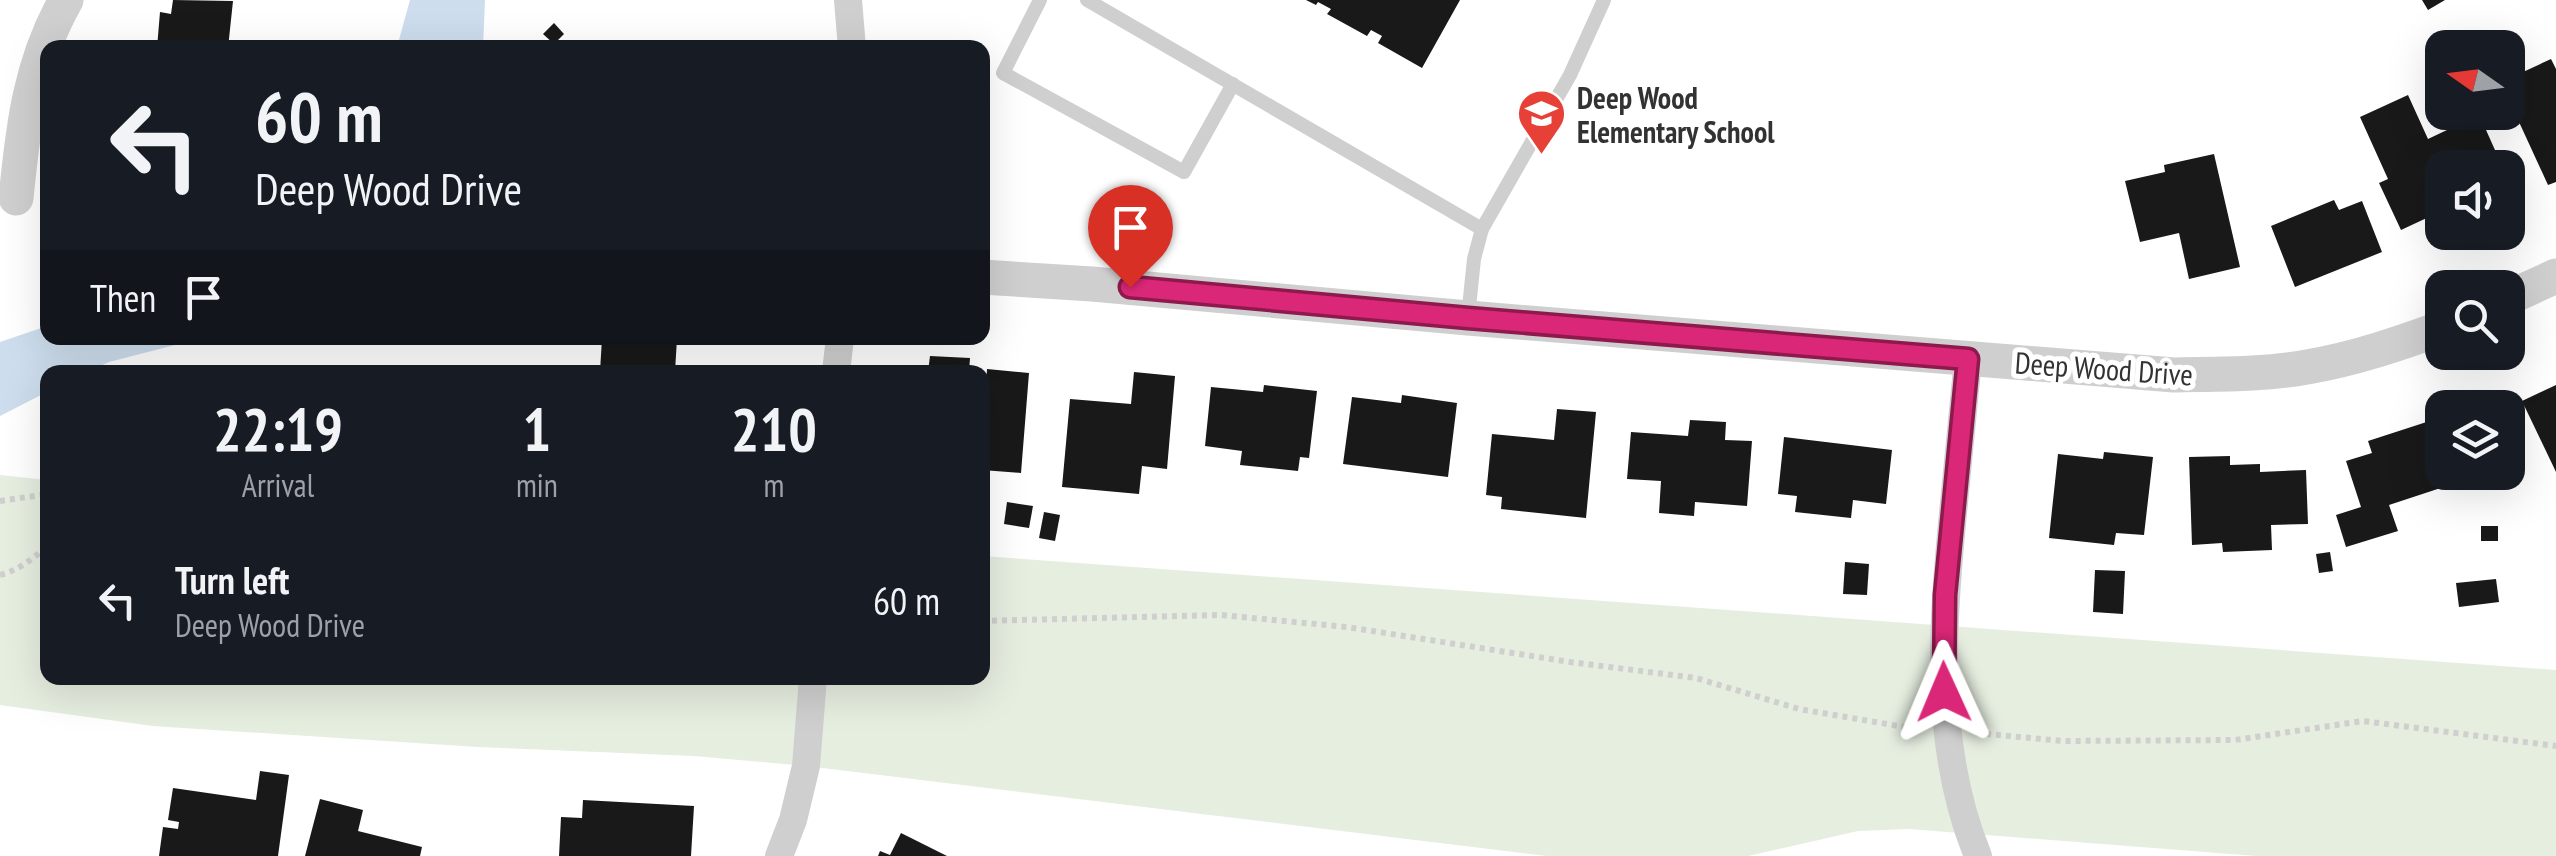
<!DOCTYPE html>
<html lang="en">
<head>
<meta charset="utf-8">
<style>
  :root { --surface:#171b24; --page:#242831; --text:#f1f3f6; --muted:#9ea1a6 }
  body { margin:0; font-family:"PT Sans Narrow",sans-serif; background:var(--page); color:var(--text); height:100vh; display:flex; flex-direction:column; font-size:38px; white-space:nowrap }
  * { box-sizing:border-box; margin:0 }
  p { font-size:32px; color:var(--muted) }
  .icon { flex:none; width:55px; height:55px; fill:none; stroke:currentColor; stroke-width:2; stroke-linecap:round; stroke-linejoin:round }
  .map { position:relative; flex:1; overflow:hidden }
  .drawer { position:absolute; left:40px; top:365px; width:950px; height:320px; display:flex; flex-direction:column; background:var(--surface); border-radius:20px; box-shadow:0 10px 40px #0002 }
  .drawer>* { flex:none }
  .banner { position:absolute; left:40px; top:40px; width:950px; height:305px; border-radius:20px; box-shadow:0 10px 40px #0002; background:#171b24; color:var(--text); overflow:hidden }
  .needle { width:65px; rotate:284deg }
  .buttons { position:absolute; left:2425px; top:30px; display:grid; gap:20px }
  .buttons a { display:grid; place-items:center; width:100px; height:100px; border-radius:20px; background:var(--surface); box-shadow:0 10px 40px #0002; font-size:50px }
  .pin { position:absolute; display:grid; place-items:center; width:85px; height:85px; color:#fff; margin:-102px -42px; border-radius:50% 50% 50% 0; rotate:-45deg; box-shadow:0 0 10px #0007 }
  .pin .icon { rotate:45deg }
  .me { position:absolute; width:110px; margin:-55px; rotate:359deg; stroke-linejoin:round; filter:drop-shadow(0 0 8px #0008) }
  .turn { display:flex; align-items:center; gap:35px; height:210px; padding:0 50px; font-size:45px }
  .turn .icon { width:130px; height:130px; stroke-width:2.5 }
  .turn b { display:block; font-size:70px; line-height:85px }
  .then { display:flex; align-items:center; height:95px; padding:0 50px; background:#0003; gap:20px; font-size:38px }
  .eta { display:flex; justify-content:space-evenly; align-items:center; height:170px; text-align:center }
  .eta b { font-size:60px; font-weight:700; line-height:70px }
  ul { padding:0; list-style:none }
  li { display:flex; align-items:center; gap:30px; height:130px; padding:0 50px }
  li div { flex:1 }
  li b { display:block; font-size:38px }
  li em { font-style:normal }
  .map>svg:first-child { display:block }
  .green { fill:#e6eee0 }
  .water { fill:#cddded }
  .building { fill:#191919 }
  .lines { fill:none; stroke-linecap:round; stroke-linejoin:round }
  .path { stroke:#cfcfcf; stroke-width:6; stroke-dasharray:5 5; stroke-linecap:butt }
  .service { stroke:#cfcfcf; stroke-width:14 }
  .minor { stroke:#cfcfcf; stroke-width:28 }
  .tertiary { stroke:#cfcfcf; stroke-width:35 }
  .route-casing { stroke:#8e194d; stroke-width:25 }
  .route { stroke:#db2777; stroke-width:18 }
  .labels { text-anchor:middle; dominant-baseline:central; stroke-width:10; stroke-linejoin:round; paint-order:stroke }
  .poi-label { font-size:30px; font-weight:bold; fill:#323232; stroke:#fff; text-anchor:start }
  .street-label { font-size:30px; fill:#323232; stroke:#fff }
</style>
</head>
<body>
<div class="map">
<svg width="2556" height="856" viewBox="0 0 2556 856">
  <rect width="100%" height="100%" fill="#fff"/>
  <polygon class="green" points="0,475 47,480 48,678 982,678 983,556 2556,670 2556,856 2256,856 1909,829 1858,831 1748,856 1547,856 806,766 694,756 478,747 153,726 0,705"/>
  <g class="water">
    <polygon points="410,0 485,0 483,47 397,47"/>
    <polygon points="47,326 48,338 202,338 109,362 87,372 48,372 47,392 0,416 0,342"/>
  </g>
  <g class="building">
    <polygon points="173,0 233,1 228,48 157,48 160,12 171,14"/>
    <polygon points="1306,0 1460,0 1422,68 1378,43 1382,36 1371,30 1367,36 1327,14 1331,9 1318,2 1316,5"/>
    <polygon points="2422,0 2445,0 2428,10"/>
    <polygon points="554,23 564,34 554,44 543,34"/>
    <polygon points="671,40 728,45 728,48 670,48"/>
    <polygon points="2551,59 2556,69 2556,182 2548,185 2508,98 2508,79"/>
    <polygon points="2408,95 2428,139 2447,130 2442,118 2455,112 2478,112 2503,168 2442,168 2442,224 2436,227 2431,216 2401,230 2379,183 2388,179 2360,117"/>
    <polygon points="2214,154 2240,267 2189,279 2179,233 2140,242 2125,181 2165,172 2164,165"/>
    <polygon points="2334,200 2339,210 2362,201 2382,252 2295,287 2271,226"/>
    <polygon points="602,338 677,338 675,372 600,372"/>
    <polygon points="930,356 970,358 969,372 928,372"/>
    <polygon points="987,369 1029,373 1021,473 982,470 982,391 986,391"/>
    <polygon points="1134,372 1175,376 1167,469 1142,466 1139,494 1062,487 1070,399 1131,404"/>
    <polygon points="1264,385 1317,391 1309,458 1300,457 1298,471 1240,465 1242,451 1205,446 1211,387 1263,392"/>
    <polygon points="2556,385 2556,472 2522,401"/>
    <polygon points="1402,395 1457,403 1448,477 1343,464 1352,397 1401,403"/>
    <polygon points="1557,409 1596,412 1586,518 1501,509 1502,497 1486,495 1492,434 1554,440"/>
    <polygon points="2442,417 2442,472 2475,472 2477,476 2389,505 2398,531 2346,547 2336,515 2361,507 2346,461 2372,453 2368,441"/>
    <polygon points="1690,420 1726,422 1725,440 1752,441 1747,506 1695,502 1694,516 1659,513 1661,481 1627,479 1631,432 1688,436"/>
    <polygon points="1784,437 1892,450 1886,504 1853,500 1851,518 1795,512 1797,496 1778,494"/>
    <polygon points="2104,452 2153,457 2144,535 2116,533 2114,545 2049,538 2058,454 2103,459"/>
    <polygon points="2230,456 2230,465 2260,464 2260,472 2306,470 2308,524 2271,525 2272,550 2223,552 2222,543 2192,545 2189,457"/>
    <polygon points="1007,502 1033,506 1029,528 1004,524"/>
    <polygon points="1044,512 1060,515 1055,541 1039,538"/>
    <rect x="2481" y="526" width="17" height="15"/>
    <polygon points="2330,552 2333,571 2319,573 2316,554"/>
    <polygon points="1845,562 1869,564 1867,595 1843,594"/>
    <polygon points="2095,570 2125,571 2123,614 2093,612"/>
    <polygon points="2496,579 2499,602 2459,607 2456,583"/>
    <polygon points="260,771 289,775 278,856 159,856 163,827 178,829 179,822 168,820 173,788 256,800"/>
    <polygon points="320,799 363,810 358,831 422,847 420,856 305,856"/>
    <polygon points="583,800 694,806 691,856 559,856 561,817 582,818"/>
    <polygon points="901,833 947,856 878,856 880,851 890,855"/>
  </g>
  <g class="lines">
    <g class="path">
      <polyline points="0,501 48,494"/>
      <path d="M0,575C19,570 33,559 48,545"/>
      <polyline points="982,621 1221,615 1347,627 1570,662 1696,678 1799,709 1916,729"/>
      <polyline points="1976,733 2063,741 2235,740 2363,721 2556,746"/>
    </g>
    <g class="service">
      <polyline points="1040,0 1003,73 1184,172 1233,84"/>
      <polyline points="1087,0 1482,229"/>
      <polyline points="1468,317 1474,259 1482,229 1570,75 1604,0"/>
    </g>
    <g class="minor">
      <polyline points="848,0 852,48"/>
      <path d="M1968,359C1963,410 1958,462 1953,513C1942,627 1933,747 1978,856"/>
      <polyline points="836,372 840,338"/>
      <polyline points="779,856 793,820 806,766 813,678"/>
    </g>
    <g class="tertiary">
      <path d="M16,198C23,127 30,63 66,0"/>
      <path d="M982,277L1092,284L1468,318L2174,375C2219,374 2263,375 2307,367C2354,359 2398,344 2442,328"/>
      <polyline points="2508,298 2556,276"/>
    </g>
  </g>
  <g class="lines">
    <defs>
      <polyline id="route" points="1130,287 1468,318 1968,359 1945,595 1944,692"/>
    </defs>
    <use href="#route" class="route-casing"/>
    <use href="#route" class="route"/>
  </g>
  <defs>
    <symbol id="school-pin" viewBox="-11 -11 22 30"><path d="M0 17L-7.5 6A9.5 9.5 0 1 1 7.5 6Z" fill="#e74036" stroke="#fff"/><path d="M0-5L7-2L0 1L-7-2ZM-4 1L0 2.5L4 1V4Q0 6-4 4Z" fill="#fff"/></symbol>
  </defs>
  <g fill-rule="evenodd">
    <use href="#school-pin" x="1514" y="86" width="55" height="75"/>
  </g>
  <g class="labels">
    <g class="poi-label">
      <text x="1577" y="97">Deep Wood<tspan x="1577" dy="34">Elementary School</tspan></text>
    </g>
    <g class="street-label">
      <text transform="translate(2104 368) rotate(4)">Deep Wood Drive</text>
    </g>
  </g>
</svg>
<div class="buttons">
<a><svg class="needle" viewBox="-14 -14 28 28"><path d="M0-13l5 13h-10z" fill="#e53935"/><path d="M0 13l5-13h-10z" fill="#9ea1a6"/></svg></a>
<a><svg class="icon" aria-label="sound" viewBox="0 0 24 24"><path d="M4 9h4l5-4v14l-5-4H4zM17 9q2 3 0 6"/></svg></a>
<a><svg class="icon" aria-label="search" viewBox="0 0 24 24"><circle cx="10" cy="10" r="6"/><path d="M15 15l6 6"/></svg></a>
<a><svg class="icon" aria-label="layers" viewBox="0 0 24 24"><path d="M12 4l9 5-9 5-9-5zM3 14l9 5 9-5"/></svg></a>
</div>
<div class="pin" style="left:1130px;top:287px;background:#d93025"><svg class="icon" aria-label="arrive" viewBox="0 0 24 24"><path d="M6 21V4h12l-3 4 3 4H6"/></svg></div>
<svg class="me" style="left:1944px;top:692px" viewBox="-20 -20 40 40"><path d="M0-17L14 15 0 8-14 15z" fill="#db2777" stroke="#fff" stroke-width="4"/></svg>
<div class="banner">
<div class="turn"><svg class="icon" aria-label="left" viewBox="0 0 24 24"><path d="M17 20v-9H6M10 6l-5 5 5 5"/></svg><div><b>60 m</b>Deep Wood Drive</div></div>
<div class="then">Then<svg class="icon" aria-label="arrive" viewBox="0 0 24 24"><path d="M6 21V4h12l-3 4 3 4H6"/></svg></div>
</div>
<section class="drawer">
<div class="eta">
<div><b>22:19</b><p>Arrival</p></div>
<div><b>1</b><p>min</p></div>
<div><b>210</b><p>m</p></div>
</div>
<ul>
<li><svg class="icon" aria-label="left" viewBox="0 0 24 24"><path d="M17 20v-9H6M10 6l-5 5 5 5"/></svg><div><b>Turn left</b><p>Deep Wood Drive</p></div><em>60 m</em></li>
</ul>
</section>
</div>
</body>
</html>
